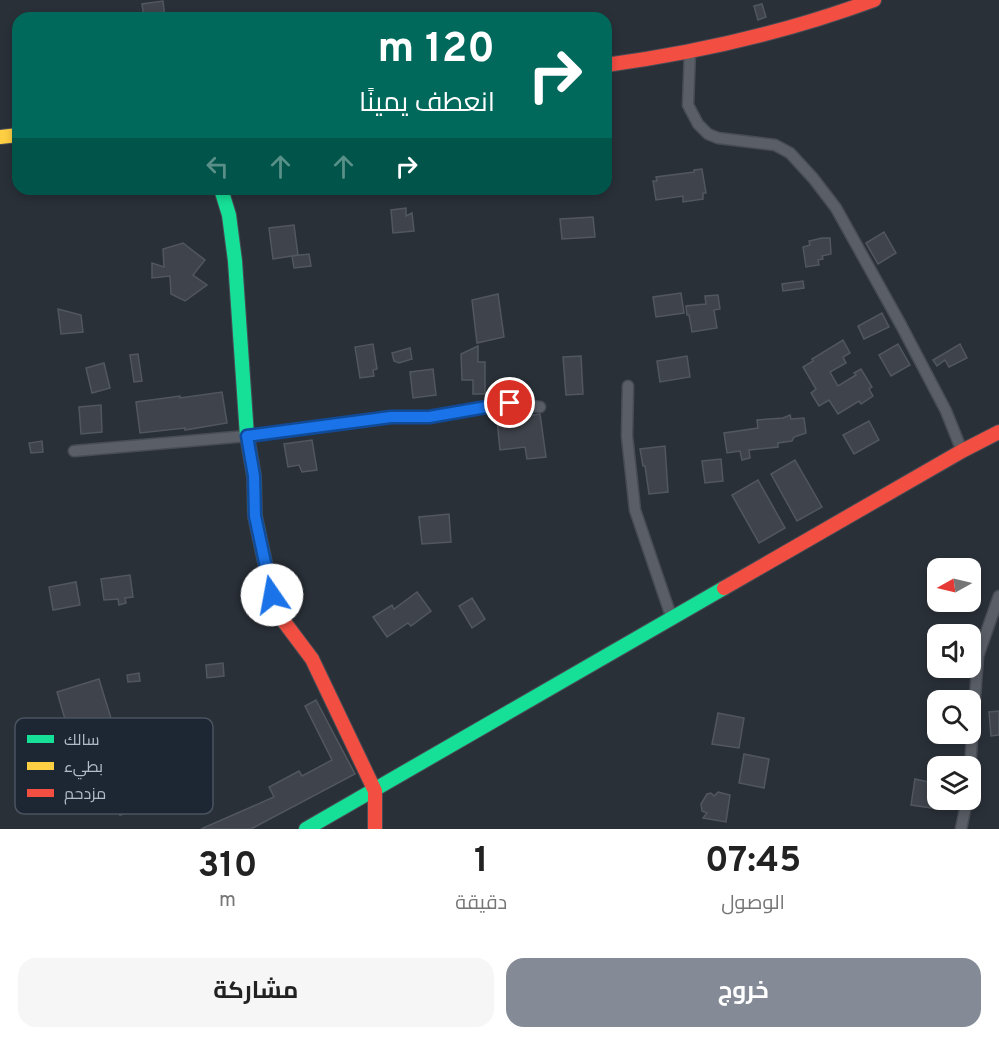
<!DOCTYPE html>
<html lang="ar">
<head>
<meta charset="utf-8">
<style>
  :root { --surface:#fff; --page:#f6f6f6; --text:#222; --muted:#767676; --accent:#848b96 }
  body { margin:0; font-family:Overpass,Cairo,sans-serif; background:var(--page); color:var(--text); direction:rtl; height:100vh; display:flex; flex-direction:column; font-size:22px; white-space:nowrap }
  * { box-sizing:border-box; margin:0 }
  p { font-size:20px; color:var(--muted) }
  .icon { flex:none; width:33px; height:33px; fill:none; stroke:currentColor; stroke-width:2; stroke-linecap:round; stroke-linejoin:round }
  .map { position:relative; height:829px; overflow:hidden; direction:ltr }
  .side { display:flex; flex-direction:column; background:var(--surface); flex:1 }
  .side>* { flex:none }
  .banner { position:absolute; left:12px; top:12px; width:600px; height:183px; border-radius:18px; box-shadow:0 3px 9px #0003; direction:rtl; background:#00695c; color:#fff; overflow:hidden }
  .needle { width:39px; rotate:262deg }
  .fabs { position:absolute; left:927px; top:558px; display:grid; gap:12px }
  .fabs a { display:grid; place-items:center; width:54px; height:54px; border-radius:12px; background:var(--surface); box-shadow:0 3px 9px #0003; font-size:30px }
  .pin { position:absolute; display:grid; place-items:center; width:51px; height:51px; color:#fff; margin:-26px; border:3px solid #fff; border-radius:50%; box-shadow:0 2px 6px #0007 }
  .me { position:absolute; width:66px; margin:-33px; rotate:348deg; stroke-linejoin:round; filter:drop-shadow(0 0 4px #0008) }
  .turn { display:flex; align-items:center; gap:21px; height:126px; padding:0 18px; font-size:27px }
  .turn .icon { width:78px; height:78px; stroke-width:2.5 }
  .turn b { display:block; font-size:42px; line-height:51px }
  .lanes { display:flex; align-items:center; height:57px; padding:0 18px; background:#0003; justify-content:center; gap:30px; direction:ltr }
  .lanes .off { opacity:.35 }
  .eta { display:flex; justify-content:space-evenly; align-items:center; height:102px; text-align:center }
  .eta b { font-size:36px; font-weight:700; line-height:42px }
  .button { display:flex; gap:12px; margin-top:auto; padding:12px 18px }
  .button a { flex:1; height:69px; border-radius:18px; background:var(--accent); color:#fff; font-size:24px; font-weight:700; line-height:69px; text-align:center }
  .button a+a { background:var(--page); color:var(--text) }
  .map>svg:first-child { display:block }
  .building { fill:#3f444c; stroke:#52575f; stroke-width:1.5 }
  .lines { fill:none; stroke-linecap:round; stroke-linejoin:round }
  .street-casing { stroke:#484c55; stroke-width:13 }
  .fast-casing { stroke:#484c55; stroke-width:16 }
  .slow-casing { stroke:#484c55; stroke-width:16 }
  .jam-casing { stroke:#484c55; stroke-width:16 }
  .street { stroke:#5a5e66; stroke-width:10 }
  .fast { stroke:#16e098; stroke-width:14 }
  .slow { stroke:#ffcf43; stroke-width:14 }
  .jam { stroke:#f24e42; stroke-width:14 }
  .route-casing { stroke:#114b97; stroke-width:15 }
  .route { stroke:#1a73e8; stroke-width:10 }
  .key { fill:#1d2633; stroke:#4a5360; stroke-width:1.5 }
  .key-label { font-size:16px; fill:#b4bcc9 }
</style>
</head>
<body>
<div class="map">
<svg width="999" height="829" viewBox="0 0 999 829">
  <rect width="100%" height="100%" fill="#2a3038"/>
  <g class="building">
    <polygon points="163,1 165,18 144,18 142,4"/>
    <polygon points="762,4 766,17 758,20 754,6"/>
    <polygon points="702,169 706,193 703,193 703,199 683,202 683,196 656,200 653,181 657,181 656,177 694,172 694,170"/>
    <polygon points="406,208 406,216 412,213 414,231 393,233 391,210"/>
    <polygon points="593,217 595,237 562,239 560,219"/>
    <polygon points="294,225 298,255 273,259 269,228"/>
    <polygon points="884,232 896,253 878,264 866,243"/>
    <polygon points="822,238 830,238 831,254 822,256 823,259 818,260 819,265 806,267 803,247 810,245 809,241"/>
    <polygon points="183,243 205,260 193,275 207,285 185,301 171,294 170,276 152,278 152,263 164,267 163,249"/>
    <polygon points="309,254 311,266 294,268 292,256"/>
    <polygon points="803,281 804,288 783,291 782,284"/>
    <polygon points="681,293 684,313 656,317 653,297"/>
    <polygon points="498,294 504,337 477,343 472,300"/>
    <polygon points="718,295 720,309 714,310 717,328 692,332 689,315 687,315 686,306 706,304 705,296"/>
    <polygon points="58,309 81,315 83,332 61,334"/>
    <polygon points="882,313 889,327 864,339 858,326"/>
    <polygon points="843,340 850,353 843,357 846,363 830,372 838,386 856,375 854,373 861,369 872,387 869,389 873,396 861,404 859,401 838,414 829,400 819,406 811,393 816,389 803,367 813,361 812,359"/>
    <polygon points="373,344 377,369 373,370 374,376 360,378 355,347"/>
    <polygon points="898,344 910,365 891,376 879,355"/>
    <polygon points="960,344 967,358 949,367 945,360 937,366 933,360"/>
    <polygon points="478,346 478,362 485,362 485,394 473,394 473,380 462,380 461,354"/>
    <polygon points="410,348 412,359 399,363 394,361 392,353"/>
    <polygon points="138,354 142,381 134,382 130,355"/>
    <polygon points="581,356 583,394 566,395 563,357"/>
    <polygon points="687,356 690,377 660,382 657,361"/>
    <polygon points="104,363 110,388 92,393 86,368"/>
    <polygon points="433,369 436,395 413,398 410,372"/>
    <polygon points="222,392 227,423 185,430 185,428 140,433 136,402 180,396 180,398"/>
    <polygon points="101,405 102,432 81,434 79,407"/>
    <polygon points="540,414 546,457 527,459 525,447 500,450 497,420"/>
    <polygon points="790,415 791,419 804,418 806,433 794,437 792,441 778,443 778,447 749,450 750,458 742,460 740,451 727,453 724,433 758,428 757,420 783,418"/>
    <polygon points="869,421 879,440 854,454 843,435"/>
    <polygon points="312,440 317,470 302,472 299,465 288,467 284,444"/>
    <polygon points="42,441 43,452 31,453 29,443"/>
    <polygon points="665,446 668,492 649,494 645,466 643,466 640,449"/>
    <polygon points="721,459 723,481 705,483 702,461"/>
    <polygon points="795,460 822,507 797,521 771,474"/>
    <polygon points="758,480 785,528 759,543 732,495"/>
    <polygon points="449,514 451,542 422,544 419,517"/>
    <polygon points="130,575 133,597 125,598 126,603 119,605 118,599 104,600 101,579"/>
    <polygon points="76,582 80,605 53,610 49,587"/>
    <polygon points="417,592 431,611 411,626 408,623 387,637 373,617 392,605 394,609"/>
    <polygon points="472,598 485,619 472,628 459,606"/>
    <polygon points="223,663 224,676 207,678 206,665"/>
    <polygon points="139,673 140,681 128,682 127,675"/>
    <polygon points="99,679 128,774 85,787 57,692"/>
    <polygon points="316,700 355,774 251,829 201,829 274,797 269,787 299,771 302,776 332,760 305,706"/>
    <polygon points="999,711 999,735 991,736 989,712"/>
    <polygon points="718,713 744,718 739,748 712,744"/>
    <polygon points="744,754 769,759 764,788 739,783"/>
    <polygon points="915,779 938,784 938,809 911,805"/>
    <polygon points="718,792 730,795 726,822 703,818 707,813 702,811 701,804 707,794 711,793 714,796"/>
    <polygon points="143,796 147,807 120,815 116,805"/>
  </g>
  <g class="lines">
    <defs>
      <g id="street">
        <polyline points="690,51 688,105 698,124 708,134 718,138 775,145 790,153 813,178 836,208 901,325 946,411 962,451"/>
        <polyline points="628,386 627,436 635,510 672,619"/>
        <polyline points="74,451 247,436 391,417 429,417 510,403 540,407"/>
        <polyline points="970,767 978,656 999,596"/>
        <polyline points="961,829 967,800"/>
      </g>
      <g id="fast">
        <polyline points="221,189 229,215 235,261 247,436 254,476 255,516 272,595 285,623"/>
        <polyline points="306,829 724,588"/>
      </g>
      <polyline id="slow" points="0,137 18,135"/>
      <g id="jam">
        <path d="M606,65C695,53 790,31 874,0"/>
        <polyline points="724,588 962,451 999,432"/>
        <polyline points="285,623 312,659 375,791 375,829"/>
      </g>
    </defs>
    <use href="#street" class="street-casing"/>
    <use href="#fast" class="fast-casing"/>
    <use href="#slow" class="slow-casing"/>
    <use href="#jam" class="jam-casing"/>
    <use href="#street" class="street"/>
    <use href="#fast" class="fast"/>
    <use href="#slow" class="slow"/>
    <use href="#jam" class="jam"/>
  </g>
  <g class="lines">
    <defs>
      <polyline id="route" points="272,595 255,516 254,476 247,436 391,417 429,417 510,403"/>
    </defs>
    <use href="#route" class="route-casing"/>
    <use href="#route" class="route"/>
  </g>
  <rect x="15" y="718" width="198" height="96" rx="9" class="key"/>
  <rect x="27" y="735" width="27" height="8" fill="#16e098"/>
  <rect x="27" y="762" width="27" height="8" fill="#ffcf43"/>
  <rect x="27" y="789" width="27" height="8" fill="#f24e42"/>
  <g class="key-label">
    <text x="64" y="745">سالك</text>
    <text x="64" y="772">بطيء</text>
    <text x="64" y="799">مزدحم</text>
  </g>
</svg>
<div class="fabs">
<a><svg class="needle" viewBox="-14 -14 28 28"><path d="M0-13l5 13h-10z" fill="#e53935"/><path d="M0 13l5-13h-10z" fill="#767676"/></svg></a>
<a><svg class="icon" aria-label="sound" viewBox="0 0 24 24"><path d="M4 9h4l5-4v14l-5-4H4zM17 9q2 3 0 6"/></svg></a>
<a><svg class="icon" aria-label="search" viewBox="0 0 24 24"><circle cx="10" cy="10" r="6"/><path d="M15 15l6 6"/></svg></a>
<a><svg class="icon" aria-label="layers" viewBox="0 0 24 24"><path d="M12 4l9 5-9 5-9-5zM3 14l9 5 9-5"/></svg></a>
</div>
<div class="pin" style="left:510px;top:403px;background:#d93025"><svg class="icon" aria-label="arrive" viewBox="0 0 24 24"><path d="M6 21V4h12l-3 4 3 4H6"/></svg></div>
<svg class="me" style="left:272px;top:595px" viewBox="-20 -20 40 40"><circle r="19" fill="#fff"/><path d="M0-13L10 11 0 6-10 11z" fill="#1a73e8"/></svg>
<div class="banner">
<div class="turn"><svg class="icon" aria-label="right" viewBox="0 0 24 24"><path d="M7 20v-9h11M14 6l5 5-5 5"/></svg><div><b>120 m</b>انعطف يمينًا</div></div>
<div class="lanes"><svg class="icon off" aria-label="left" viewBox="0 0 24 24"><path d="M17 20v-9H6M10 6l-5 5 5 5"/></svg><svg class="icon off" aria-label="ahead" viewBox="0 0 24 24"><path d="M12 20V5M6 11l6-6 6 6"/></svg><svg class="icon off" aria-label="ahead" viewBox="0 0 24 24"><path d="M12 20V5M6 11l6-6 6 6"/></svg><svg class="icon" aria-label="right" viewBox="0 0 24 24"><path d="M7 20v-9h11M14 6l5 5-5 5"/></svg></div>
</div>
</div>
<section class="side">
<div class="eta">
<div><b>07:45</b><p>الوصول</p></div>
<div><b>1</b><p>دقيقة</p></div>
<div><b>310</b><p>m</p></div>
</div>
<div class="button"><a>خروج</a><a>مشاركة</a></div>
</section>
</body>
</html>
